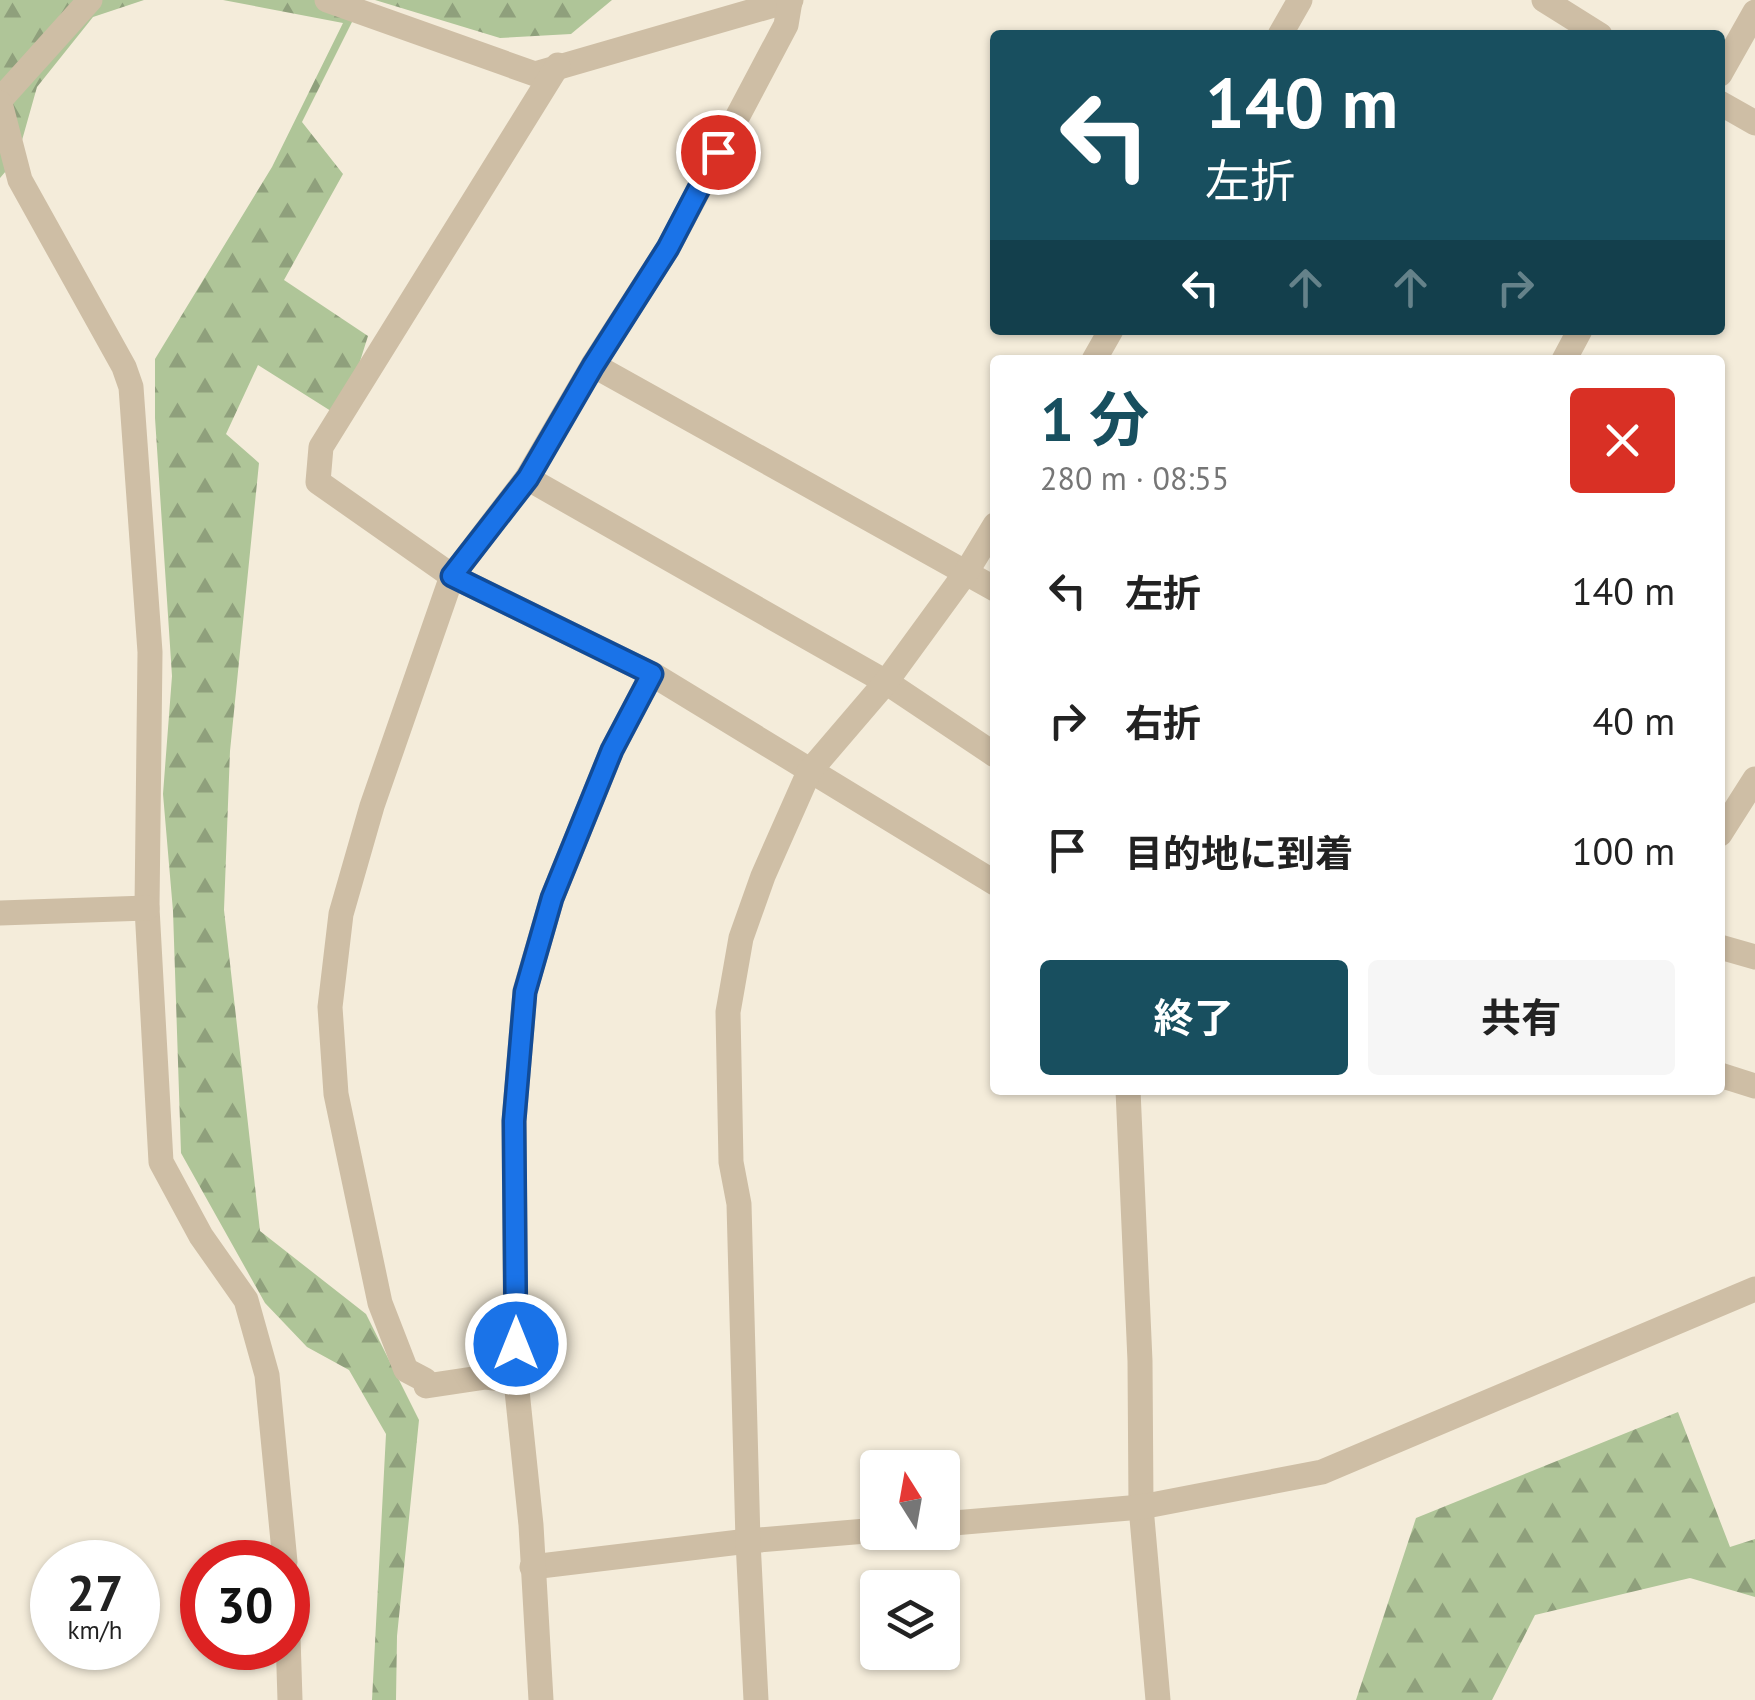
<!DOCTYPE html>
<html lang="ja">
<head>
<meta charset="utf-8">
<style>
  :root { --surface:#fff; --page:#f6f6f6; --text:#222; --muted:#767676; --accent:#184f5f }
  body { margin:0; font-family:"PT Sans","Noto Sans JP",sans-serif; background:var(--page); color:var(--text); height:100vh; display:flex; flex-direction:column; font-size:38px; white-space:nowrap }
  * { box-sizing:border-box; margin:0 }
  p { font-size:32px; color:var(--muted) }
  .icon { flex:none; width:55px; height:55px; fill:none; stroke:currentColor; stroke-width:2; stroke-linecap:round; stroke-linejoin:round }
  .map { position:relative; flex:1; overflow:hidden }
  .sheet { position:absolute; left:990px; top:355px; width:735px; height:740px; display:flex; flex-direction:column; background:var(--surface); border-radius:10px; box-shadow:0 2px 8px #0004 }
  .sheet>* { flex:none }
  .top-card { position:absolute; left:990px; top:30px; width:735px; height:305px; border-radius:10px; box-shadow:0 2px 8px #0004; background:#184f5f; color:#fff; overflow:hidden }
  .needle { width:65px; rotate:349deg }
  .fabs { position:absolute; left:860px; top:1450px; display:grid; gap:20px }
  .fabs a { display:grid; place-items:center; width:100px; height:100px; border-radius:10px; background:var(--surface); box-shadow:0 2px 8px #0004; font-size:50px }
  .speed { position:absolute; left:30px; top:1540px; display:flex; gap:20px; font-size:50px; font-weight:700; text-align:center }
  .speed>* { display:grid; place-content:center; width:130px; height:130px; border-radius:50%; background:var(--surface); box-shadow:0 2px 8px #0004; line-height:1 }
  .speed small { font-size:25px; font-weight:400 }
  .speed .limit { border:15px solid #d22; background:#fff; color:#111 }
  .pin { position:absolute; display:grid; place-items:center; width:85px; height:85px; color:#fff; margin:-42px; border:5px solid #fff; border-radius:50%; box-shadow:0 2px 10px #0007 }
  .me { position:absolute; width:110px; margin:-55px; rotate:0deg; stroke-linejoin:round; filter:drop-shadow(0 0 8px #0008) }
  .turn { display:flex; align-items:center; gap:35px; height:210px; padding:0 50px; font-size:45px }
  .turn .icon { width:130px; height:130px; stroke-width:2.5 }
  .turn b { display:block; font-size:70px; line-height:85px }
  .lanes { display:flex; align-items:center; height:95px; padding:0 50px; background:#0003; justify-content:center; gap:50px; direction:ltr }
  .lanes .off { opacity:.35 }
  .round { display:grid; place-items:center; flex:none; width:105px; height:105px; border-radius:10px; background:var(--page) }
  .overview { display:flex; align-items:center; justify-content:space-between; height:170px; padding:0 50px }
  h1 { font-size:60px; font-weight:700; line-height:75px; color:var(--accent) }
  .cta { display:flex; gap:20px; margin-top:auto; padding:20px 50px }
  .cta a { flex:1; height:115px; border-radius:10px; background:var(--accent); color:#fff; font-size:40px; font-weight:700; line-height:115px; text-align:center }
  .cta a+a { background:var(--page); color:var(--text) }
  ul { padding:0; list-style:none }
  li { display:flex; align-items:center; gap:30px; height:130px; padding:0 50px }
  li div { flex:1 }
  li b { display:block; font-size:38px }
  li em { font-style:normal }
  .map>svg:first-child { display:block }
  .forest { fill:url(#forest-firs) }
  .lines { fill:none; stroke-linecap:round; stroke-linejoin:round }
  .minor { stroke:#cebea5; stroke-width:25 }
  .route-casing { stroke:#114b97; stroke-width:25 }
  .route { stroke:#1a73e8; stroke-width:18 }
</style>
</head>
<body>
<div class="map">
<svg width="1755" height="1700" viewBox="0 0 1755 1700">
  <defs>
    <pattern id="forest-firs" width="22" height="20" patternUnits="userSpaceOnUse" patternTransform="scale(2.5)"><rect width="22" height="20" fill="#afc598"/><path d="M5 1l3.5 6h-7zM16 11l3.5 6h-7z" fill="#8fa07c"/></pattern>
  </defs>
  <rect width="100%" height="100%" fill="#f4ecda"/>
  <g class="forest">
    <polygon points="0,0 144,0 93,17 37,87 17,158 0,178"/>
    <polygon points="223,0 363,0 302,122 343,174 284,280 368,336 342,418 258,365 226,434 259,463 230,751 224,910 260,1231 366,1314 419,1420 397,1636 396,1700 372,1700 386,1434 349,1370 307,1347 265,1303 181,1153 173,911 163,794 172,676 155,418 155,359 272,167 343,23"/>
    <polygon points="375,0 612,0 571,34 500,38"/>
    <polygon points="1678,1412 1730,1547 1755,1539 1755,1597 1690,1578 1535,1615 1492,1700 1356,1700 1416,1518"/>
  </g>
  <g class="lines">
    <g class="minor">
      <polyline points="327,0 535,74 791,0"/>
      <polyline points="1544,0 1600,35"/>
      <polyline points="1280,35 1300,0"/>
      <polyline points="558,65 321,447 318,482 452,576 652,674 995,883"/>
      <polyline points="1720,74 1755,12"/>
      <polyline points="0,100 90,0"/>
      <polyline points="0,103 20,180 124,367 131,387 150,652 147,908 161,1162 201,1236 246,1300 267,1375 285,1562"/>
      <polyline points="1720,103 1755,123"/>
      <polyline points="1094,360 1111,330"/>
      <polyline points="1564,360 1580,330"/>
      <polyline points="593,365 995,589"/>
      <polyline points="527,478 886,682 995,755"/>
      <polyline points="1720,834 1755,779"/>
      <polyline points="0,913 147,908"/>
      <polyline points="1720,947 1755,957"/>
      <polyline points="1720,1075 1755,1086"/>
      <polyline points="1128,1090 1140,1361 1141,1507 1158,1700"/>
      <polyline points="516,1381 486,1377 426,1386 425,1380 406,1370 380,1303 336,1094 330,1007 341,914 372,806 452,576 527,478 593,365 668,248 786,25 790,1"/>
      <polyline points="942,1524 1141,1507 1322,1472 1755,1289"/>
      <polyline points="532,1567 748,1541 878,1530"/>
      <polyline points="288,1636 290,1700"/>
      <polyline points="541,1700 531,1525 516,1381 514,1121 525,991 552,898 612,750 652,674"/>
      <polyline points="756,1700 748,1541 739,1204 731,1162 728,1012 741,938 763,876 809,772 886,682 967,571 995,525"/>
    </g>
  </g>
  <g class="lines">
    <defs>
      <polyline id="route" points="516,1344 514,1121 525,992 552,898 612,750 652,674 452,576 528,478 593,366 668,248 718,152"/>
    </defs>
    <use href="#route" class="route-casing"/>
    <use href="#route" class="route"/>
  </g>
</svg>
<div class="fabs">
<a><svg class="needle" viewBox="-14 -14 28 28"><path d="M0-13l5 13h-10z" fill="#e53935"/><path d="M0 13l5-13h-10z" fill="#767676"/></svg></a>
<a><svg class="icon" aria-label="layers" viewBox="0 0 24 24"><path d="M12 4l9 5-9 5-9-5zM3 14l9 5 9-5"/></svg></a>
</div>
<div class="speed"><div>27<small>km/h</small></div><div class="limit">30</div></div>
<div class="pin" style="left:718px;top:152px;background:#d93025"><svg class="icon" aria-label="arrive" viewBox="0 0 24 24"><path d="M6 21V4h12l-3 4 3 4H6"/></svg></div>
<svg class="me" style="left:516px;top:1344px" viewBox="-20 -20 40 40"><circle r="17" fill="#1a73e8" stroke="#fff" stroke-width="3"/><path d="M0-11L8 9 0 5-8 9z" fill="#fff"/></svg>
<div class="top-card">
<div class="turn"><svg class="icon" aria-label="left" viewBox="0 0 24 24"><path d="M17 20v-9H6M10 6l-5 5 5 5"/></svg><div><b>140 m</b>左折</div></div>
<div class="lanes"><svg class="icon" aria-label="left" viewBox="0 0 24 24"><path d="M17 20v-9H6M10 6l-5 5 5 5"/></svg><svg class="icon off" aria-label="ahead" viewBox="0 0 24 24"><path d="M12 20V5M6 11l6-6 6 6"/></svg><svg class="icon off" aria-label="ahead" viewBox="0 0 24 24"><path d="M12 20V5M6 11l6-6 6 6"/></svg><svg class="icon off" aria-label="right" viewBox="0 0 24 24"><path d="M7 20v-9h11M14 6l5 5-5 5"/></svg></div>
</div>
<section class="sheet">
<div class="overview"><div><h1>1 分</h1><p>280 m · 08:55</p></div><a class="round" style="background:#d93025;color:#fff"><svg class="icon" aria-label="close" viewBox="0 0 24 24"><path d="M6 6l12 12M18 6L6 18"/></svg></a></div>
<ul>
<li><svg class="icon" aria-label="left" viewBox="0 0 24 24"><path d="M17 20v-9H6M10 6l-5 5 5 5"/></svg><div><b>左折</b></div><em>140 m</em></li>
<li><svg class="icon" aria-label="right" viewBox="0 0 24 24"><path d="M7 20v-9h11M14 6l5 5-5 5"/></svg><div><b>右折</b></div><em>40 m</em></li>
<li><svg class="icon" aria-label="arrive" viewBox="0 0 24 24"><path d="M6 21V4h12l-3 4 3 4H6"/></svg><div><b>目的地に到着</b></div><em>100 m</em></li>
</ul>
<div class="cta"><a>終了</a><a>共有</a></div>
</section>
</div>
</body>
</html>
